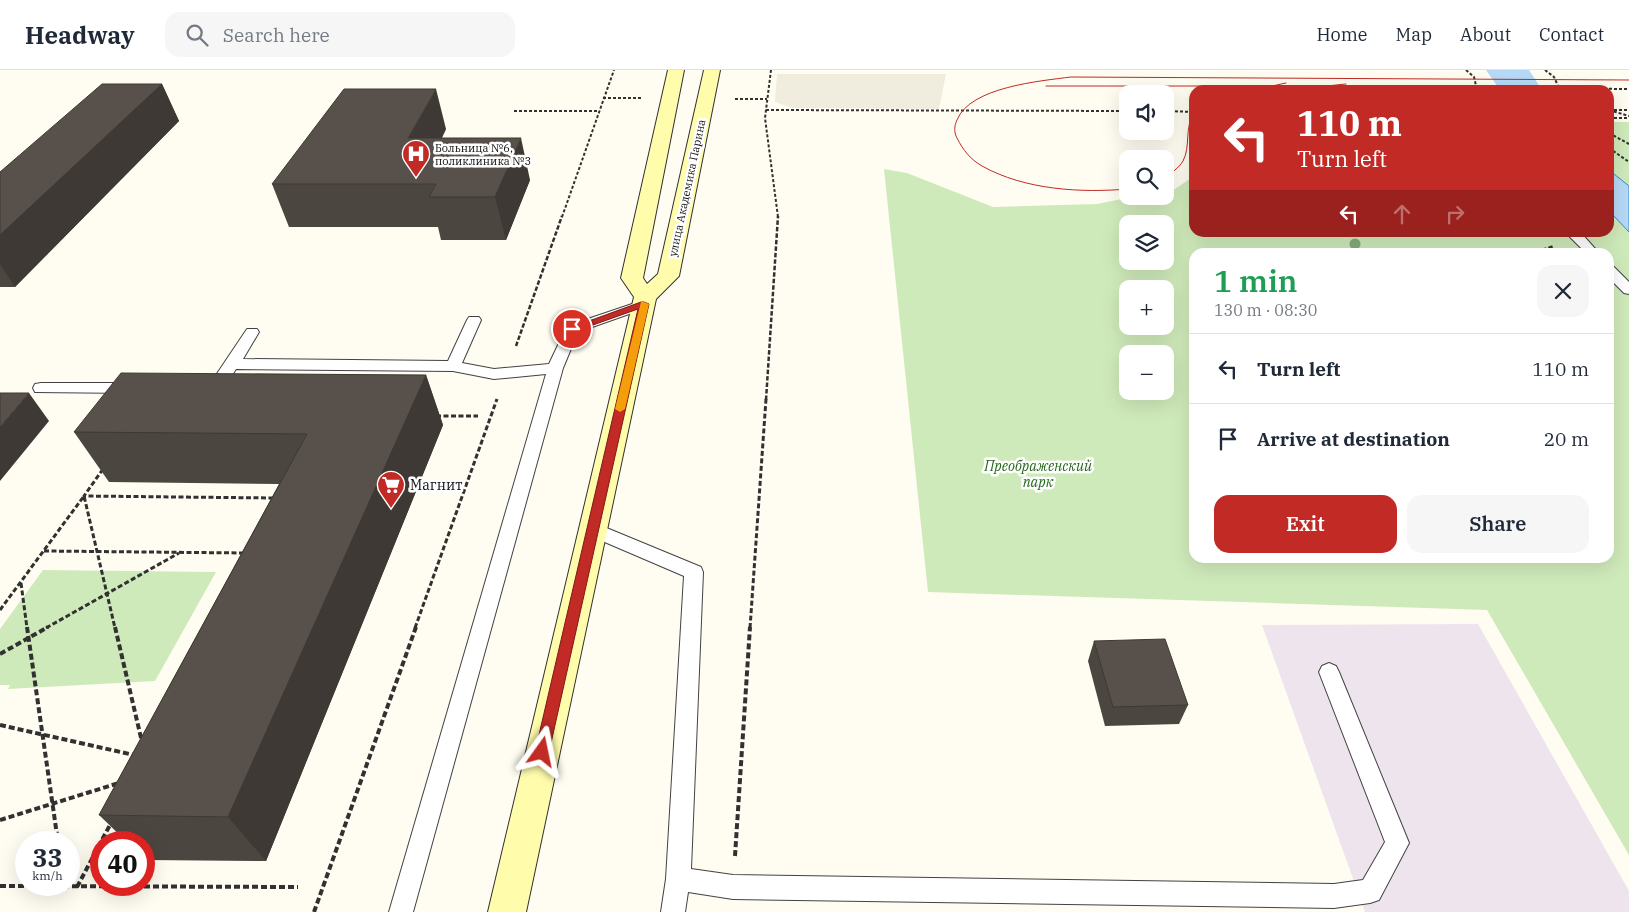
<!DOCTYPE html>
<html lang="en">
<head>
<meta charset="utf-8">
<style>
  :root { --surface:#fff; --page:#f6f6f7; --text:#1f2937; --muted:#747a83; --line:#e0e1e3; --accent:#c12a25 }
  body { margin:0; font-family:"IBM Plex Serif",serif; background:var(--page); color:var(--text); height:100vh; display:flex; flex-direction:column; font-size:19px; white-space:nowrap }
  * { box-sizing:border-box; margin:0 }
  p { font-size:16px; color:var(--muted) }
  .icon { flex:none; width:28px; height:28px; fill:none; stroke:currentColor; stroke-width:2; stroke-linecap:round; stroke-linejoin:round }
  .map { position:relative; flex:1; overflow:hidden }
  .details { position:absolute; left:1189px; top:178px; width:425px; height:315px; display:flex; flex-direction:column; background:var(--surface); border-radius:15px; box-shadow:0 5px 20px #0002 }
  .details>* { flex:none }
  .hud { position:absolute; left:1189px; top:15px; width:425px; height:152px; border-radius:15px; box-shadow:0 5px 20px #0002; background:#c12a25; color:#fff; overflow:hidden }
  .controls { position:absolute; left:1119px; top:15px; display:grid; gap:10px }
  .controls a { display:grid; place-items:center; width:55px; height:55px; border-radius:10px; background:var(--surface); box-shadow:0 5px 20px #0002; font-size:25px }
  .speed { position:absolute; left:15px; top:761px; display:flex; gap:10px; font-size:25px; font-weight:700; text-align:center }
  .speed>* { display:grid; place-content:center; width:65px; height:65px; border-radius:50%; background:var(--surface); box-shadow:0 5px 20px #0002; line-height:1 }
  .speed small { font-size:12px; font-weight:400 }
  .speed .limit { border:8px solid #d22; background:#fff; color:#111 }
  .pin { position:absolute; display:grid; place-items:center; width:42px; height:42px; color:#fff; margin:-21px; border:2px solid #fff; border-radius:50%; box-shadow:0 1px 5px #0007 }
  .me { position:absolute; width:55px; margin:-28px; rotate:12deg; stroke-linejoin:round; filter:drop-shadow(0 0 4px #0008) }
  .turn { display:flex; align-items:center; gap:18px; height:105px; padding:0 25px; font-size:22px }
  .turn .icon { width:65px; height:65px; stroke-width:2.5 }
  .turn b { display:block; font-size:35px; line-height:42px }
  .lanes { display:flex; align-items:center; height:48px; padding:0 25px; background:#0003; justify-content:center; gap:25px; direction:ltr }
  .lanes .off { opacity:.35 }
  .round { display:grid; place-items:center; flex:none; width:52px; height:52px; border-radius:15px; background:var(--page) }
  .overview { display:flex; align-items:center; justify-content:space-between; height:85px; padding:0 25px }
  h1 { font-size:30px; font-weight:600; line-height:38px; color:#1e9e55 }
  .primary-button { display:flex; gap:10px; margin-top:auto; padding:10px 25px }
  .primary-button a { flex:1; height:58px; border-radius:15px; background:var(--accent); color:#fff; font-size:20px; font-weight:600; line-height:58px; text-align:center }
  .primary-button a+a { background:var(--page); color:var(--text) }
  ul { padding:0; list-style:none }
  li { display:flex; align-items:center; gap:15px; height:70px; padding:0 25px; border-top:1px solid var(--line) }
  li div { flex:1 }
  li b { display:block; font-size:19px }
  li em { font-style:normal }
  header { display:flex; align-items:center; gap:30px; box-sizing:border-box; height:70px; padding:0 25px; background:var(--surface); border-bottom:1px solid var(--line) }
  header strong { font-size:24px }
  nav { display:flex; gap:28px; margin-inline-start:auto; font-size:18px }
  .search { width:350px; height:45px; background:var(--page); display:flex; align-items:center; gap:12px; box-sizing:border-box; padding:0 18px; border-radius:15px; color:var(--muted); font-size:19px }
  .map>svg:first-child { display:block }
  .industrial { fill:#ede4ed }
  .green { fill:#cfeaba; fill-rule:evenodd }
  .plaza { fill:#f0eddf }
  .water { fill:#b5d9f7; stroke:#3b88cf }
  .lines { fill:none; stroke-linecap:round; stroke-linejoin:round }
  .river { fill:#b5d9f7; fill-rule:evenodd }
  .lane-casing { stroke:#424242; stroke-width:2 }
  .secondary-casing { stroke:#313131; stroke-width:2 }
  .path-far3 { stroke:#313131; stroke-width:2; stroke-dasharray:3 2; stroke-linecap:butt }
  .path-far2 { stroke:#313131; stroke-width:2.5; stroke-dasharray:4.5 2; stroke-linecap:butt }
  .path-far1 { stroke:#313131; stroke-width:3; stroke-dasharray:5 2.5; stroke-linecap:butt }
  .path { stroke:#313131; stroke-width:4; stroke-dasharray:6 3; stroke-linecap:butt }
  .lane { fill:#fff; fill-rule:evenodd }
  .secondary { fill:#fffcac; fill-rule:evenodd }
  .tram { stroke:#c12a25; stroke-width:1 }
  .path-bridge { stroke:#313131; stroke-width:2; stroke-dasharray:3 2; stroke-linecap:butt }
  .tree { fill:#88ab7d }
  .wall { fill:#4c4640 }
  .shaded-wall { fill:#3e3934 }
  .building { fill:#58514b; stroke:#3e3934 }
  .route { fill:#c12a25; stroke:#7d1b18 }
  .slow { fill:#f59e0b }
  .labels { text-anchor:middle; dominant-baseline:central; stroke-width:5; stroke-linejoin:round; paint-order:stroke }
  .far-poi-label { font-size:11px; fill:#0f0f0f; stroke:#fff; text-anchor:start }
  .far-street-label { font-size:11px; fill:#0f0f0f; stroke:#fff }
  .park-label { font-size:14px; font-style:italic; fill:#27681e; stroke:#fff }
  .poi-label { font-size:14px; fill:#0f0f0f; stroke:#fff; text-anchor:start }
</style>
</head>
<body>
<header>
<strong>Headway</strong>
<div class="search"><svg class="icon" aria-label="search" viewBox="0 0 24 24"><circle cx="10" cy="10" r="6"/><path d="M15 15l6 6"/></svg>Search here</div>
<nav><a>Home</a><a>Map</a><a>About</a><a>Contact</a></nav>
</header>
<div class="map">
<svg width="1629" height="842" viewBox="0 0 1629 842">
  <rect width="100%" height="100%" fill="#fffdf1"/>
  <polygon class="industrial" points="1478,554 1629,821 1629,842 1365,842 1262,555"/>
  <g class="green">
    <path d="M1609,52H1629V785L1487,540L928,522L884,99L907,103L993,137L1097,134L1137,126H1165V121L1175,119L1194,106V162H1609ZM1128,154H1165V191H1128ZM1194,182H1609V488H1194ZM1128,219H1165V256H1128ZM1128,284H1165V321H1128Z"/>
    <polygon points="43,500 216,502 155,611 8,619 10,615 0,615 0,559"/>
  </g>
  <polygon class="plaza" points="777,4 946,4 939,39 792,38 775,32"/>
  <polygon class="water" points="1609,100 1629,116 1629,162 1612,144 1611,129 1609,127"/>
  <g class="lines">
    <polygon class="river" points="1486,0 1529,0 1542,20 1500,20"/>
    <defs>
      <g id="lane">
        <polygon points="1577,163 1582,164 1598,182 1585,182 1570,167"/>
        <polygon points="1609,196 1614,197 1629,212 1629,224 1624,223 1609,208"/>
        <polygon points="644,230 649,231 651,234 649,237 578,262 563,298 413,842 389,842 546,304 494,309 453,301 236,299 221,323 206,323 204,319 210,314 247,259 257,259 259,262 243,289 448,291 467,250 469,247 479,247 481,250 462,293 494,299 549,294 567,256"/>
        <polygon points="41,313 131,313 137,314 139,318 137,322 131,323 35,322 33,318 35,314"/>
        <polygon points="592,452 701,497 703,502 691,799 733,805 1334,814 1363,810 1385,772 1319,602 1322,596 1329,593 1336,596 1339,602 1409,773 1379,830 1370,833 1334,838 733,829 688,822 685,842 661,842 666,809 684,506 586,464 583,459 586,454"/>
      </g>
      <polygon id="secondary" points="668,0 684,0 643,208 647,214 658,204 704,0 720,0 679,206 656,229 526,842 488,842 634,227 621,208"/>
    </defs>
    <use href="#lane" class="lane-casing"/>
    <use href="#secondary" class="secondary-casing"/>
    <g class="path-far3">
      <polyline points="771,0 765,48 778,147"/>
      <polyline points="1466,0 1474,7 1477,20"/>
      <polyline points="1545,0 1554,7 1560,20"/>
      <polyline points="1320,20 1364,17"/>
      <polyline points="603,28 641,28"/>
      <polyline points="735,29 767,29"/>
      <polyline points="766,40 1128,41"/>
      <polyline points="1609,40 1629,46"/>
      <polyline points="1609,40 1629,40"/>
      <polyline points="514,41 599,41"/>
      <polyline points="1165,41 1194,42"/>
      <polyline points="1609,48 1629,48"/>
      <polyline points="1609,63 1629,74"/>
      <polyline points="1609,78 1629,92"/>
      <polyline points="562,147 614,0"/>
    </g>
    <g class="path-far2">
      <polyline points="1536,182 1554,176"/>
      <polyline points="516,276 562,146"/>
      <polyline points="766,330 778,146"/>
    </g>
    <g class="path-far1">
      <polyline points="436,346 478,346"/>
      <polyline points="103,399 84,426 274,428"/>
      <polyline points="44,481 245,483"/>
      <polyline points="21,513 27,558"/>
      <polyline points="0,540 84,426 115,558"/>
      <polyline points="46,558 179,483"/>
      <polyline points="415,558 497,329"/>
      <polyline points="750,558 766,329"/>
    </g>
    <g class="path">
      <polyline points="27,557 58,772"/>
      <polyline points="115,557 142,672"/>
      <polyline points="0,584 48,557"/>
      <polyline points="0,655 134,685"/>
      <polyline points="0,750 119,713"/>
      <polyline points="735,786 750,557"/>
      <polyline points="0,816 298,817"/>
      <polyline points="77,817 111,753"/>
      <polyline points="314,842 416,557"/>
    </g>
    <use href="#lane" class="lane"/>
    <use href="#secondary" class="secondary"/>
    <g class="tram">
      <polyline points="1046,16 1272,16 1286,13"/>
      <polyline points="1287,20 1346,14"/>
      <path d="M1165,108C1171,103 1179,98 1183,91C1191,76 1184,58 1194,43"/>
      <path d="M1128,119C1081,123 1025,120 982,96C970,89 963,80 957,68C954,63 954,56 957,50C970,17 1040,11 1071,7L1629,10"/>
    </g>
    <polyline class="path-bridge" points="1364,17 1629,19"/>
  </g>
  <circle class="tree" cx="1355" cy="174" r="5.5"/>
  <g class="wall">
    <polygon points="162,14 179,51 15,217 0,217 0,102"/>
    <polygon points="446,59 442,68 530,110 506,170 441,170 438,157 289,157 272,114"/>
    <polygon points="426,305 443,355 266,791 145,790 144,789 144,772 127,772 99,745 279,414 109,412 74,362"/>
    <polygon points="1094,571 1188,635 1179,654 1105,656 1088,591"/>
  </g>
  <g class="shaded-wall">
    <polygon points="162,14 179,51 15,217 0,194 0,165"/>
    <polygon points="436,19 446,59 420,109 408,68"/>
    <polygon points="521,68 530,110 506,170 495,127"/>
    <polygon points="426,305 443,355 266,791 228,747"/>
    <polygon points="29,323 49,351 0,411 0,357"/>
  </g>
  <g class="building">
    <polygon points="102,14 162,14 0,165 0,102"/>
    <polygon points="344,19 436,19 408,68 521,68 495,127 429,127 436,114 272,114"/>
    <polygon points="121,303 426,305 228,747 99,745 307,364 74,362"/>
    <polygon points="0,323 29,323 0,357"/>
    <polygon points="1165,569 1188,635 1113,637 1094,571"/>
  </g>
  <polygon class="route" points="641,232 644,232 649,234 549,682 547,687 542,689 537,687 535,682 638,239 576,261 569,261 567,259"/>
  <polygon class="slow" points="641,232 644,232 649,234 625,339 620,342 615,339"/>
  <defs>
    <symbol id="hospital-pin" viewBox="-11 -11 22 30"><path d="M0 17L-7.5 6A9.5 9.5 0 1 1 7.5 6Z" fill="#c12a25" stroke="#fff"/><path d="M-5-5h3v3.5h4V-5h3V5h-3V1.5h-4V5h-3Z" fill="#fff"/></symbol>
    <symbol id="supermarket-pin" viewBox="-11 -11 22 30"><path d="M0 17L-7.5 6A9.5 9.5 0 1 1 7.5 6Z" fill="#c12a25" stroke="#fff"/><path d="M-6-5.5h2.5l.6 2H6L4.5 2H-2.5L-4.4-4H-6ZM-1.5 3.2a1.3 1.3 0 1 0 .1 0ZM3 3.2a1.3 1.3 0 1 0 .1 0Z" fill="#fff"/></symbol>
  </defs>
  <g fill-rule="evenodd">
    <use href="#hospital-pin" x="400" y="68" width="32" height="43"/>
    <use href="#supermarket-pin" x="375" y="399" width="32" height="43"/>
  </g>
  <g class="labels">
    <g class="far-poi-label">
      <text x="435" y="78">Больница №6,<tspan x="435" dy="13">поликлиника №3</tspan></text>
    </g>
    <g class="far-street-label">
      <text transform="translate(687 118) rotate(-78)">улица Академика Парина</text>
    </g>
    <g class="park-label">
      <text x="1038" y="396">Преображенский<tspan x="1038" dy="16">парк</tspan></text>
    </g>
    <g class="poi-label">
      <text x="410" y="415">Магнит</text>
    </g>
  </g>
</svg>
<div class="controls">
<a><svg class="icon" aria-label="sound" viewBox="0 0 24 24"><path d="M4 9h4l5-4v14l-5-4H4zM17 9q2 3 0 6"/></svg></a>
<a><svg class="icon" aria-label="search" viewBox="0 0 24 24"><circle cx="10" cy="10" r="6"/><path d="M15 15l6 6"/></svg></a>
<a><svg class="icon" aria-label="layers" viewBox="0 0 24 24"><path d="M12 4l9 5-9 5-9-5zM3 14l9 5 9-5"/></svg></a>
<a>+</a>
<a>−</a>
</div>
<div class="speed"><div>33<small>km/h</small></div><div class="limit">40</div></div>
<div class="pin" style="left:572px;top:259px;background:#d93025"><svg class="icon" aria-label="arrive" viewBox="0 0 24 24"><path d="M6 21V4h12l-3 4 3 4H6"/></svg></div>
<svg class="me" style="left:542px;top:682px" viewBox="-20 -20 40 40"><path d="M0-17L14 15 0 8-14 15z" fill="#c12a25" stroke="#fff" stroke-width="4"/></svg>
<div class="hud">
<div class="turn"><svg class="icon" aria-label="left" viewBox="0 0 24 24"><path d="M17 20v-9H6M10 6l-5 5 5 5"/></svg><div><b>110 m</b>Turn left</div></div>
<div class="lanes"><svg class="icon" aria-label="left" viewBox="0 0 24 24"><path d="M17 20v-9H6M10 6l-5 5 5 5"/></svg><svg class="icon off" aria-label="ahead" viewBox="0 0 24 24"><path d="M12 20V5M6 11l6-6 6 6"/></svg><svg class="icon off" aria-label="right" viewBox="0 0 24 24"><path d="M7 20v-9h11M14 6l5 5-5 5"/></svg></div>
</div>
<section class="details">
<div class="overview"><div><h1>1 min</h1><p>130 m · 08:30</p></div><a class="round"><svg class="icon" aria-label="close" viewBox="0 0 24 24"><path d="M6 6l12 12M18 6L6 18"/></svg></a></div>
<ul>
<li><svg class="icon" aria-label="left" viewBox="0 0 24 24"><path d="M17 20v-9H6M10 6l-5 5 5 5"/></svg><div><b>Turn left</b></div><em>110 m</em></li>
<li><svg class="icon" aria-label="arrive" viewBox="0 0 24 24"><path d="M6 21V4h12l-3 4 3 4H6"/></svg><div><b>Arrive at destination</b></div><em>20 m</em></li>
</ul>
<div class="primary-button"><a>Exit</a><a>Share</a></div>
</section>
</div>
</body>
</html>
